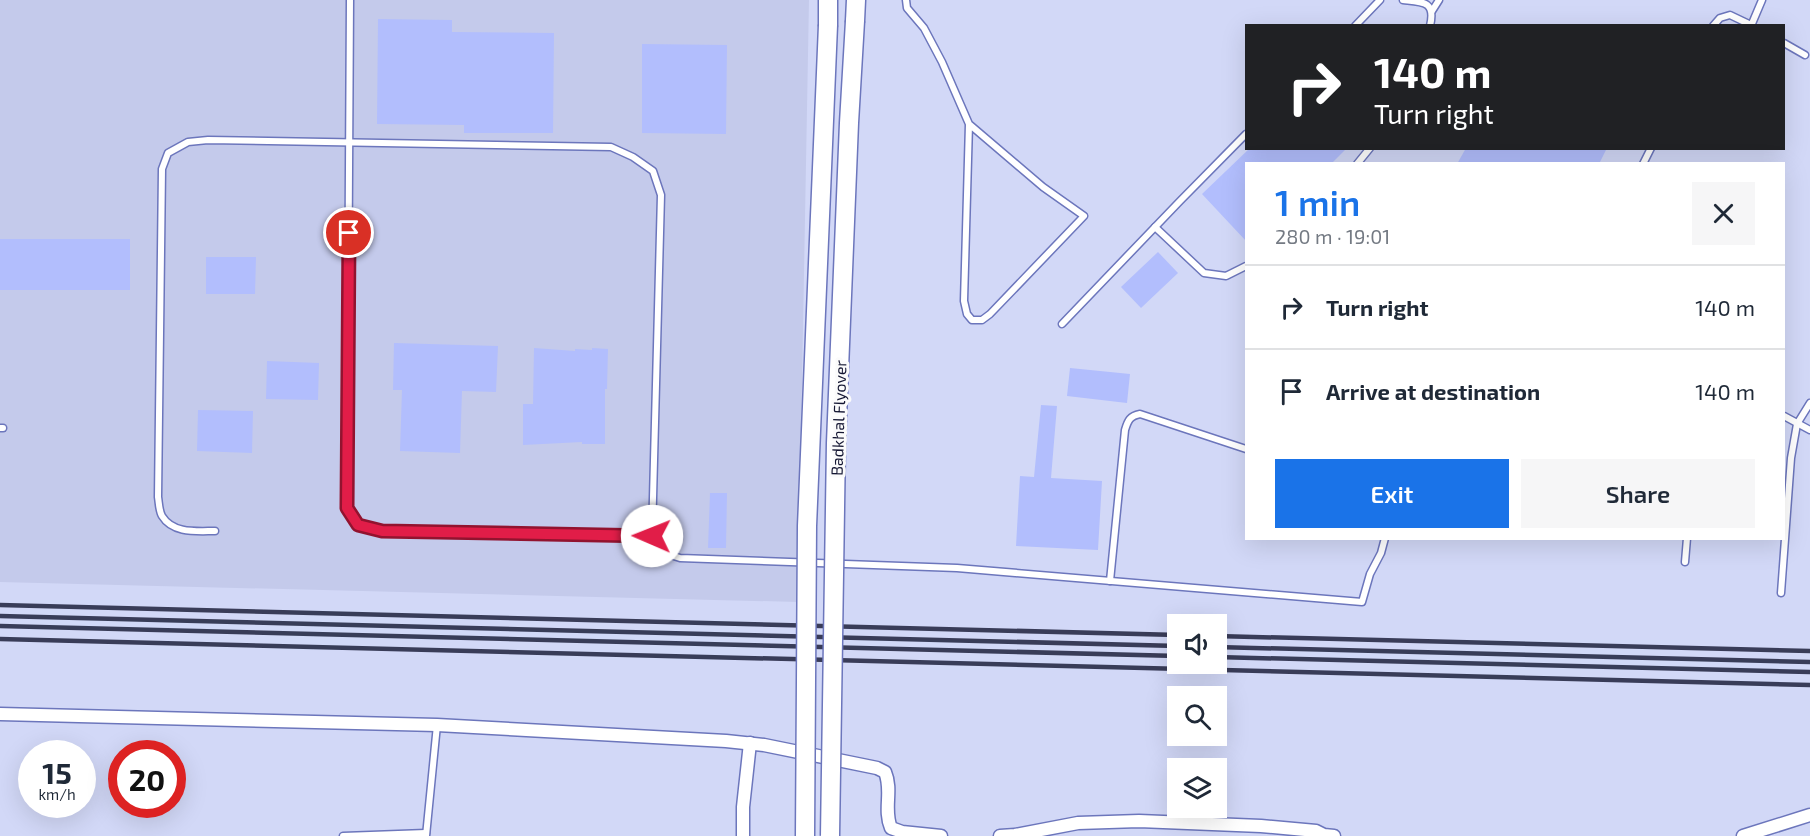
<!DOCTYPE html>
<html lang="en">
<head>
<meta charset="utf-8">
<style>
  :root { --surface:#fff; --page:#f6f6f7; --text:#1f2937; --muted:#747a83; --line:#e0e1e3; --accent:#1a73e8 }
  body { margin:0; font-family:"Exo 2",sans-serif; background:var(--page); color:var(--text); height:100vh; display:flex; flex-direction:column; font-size:22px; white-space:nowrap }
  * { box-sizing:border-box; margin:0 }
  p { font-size:20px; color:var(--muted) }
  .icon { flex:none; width:33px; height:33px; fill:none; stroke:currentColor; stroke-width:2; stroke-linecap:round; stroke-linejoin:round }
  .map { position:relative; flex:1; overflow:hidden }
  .sheet { position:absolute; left:1245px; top:162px; width:540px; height:378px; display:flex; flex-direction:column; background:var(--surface); border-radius:0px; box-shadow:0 6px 24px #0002 }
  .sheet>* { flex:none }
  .banner { position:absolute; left:1245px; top:24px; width:540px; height:126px; border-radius:0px; box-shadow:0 6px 24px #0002; background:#202124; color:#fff; overflow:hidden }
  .fabs { position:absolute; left:1167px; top:614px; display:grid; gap:12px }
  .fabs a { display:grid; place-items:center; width:60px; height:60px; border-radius:0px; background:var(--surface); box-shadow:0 6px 24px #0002; font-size:30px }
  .speed { position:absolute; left:18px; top:740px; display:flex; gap:12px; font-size:30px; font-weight:700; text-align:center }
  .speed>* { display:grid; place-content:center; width:78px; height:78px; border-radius:50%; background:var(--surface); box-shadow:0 6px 24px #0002; line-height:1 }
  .speed small { font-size:15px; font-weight:400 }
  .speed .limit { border:9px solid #d22; background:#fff; color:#111 }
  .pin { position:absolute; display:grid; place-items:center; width:51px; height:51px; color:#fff; margin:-26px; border:3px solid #fff; border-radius:50%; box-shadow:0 2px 6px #0007 }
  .me { position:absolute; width:66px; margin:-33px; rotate:271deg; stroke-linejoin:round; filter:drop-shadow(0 0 4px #0008) }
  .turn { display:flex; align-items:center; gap:21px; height:126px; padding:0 30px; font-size:27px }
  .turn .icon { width:78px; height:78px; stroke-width:2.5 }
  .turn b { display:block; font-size:42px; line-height:51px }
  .round { display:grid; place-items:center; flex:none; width:63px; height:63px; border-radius:0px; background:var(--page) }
  .summary { display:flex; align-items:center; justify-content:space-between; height:102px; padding:0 30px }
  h1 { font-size:36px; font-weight:600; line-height:45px; color:var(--accent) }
  .action { display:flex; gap:12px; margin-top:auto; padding:12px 30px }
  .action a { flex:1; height:69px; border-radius:0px; background:var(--accent); color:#fff; font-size:24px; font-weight:600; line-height:69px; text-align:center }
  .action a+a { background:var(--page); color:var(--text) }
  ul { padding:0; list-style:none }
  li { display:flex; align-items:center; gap:18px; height:84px; padding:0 30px; border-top:2px solid var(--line) }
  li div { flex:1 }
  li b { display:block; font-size:22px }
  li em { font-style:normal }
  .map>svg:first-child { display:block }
  .built { fill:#c4caeb }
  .building { fill:#b2befd }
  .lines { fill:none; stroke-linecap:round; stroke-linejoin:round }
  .lane-casing { stroke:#6c76bc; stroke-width:9 }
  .street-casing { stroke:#6c76bc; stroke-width:15 }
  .secondary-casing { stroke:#6c76bc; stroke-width:21 }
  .lane { stroke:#fff; stroke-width:6 }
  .street { stroke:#fff; stroke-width:12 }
  .secondary { stroke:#fff; stroke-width:18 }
  .rail { stroke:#393c58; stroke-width:4.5 }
  .secondary-bridge-casing { stroke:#6c76bc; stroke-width:21; stroke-linecap:butt }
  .secondary-bridge { stroke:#fff; stroke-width:18 }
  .route-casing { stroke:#92132f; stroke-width:15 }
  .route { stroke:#e11d48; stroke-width:10 }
  .labels { text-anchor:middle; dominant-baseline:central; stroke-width:6; stroke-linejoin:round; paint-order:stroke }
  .street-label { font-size:16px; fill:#141632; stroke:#fbfbfb }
</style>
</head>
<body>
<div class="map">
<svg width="1810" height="836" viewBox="0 0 1810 836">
  <rect width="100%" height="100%" fill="#d2d8f7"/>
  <polygon class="built" points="0,0 809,0 798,602 0,582"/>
  <g class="building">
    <polygon points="378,19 452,20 452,32 554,33 553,133 464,133 464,125 377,124"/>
    <polygon points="642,44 727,45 726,134 642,133"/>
    <polygon points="1250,148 1347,148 1331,164 1246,164 1246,241 1202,194"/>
    <polygon points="1466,148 1607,148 1599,164 1457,164"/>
    <rect x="0" y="239" width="130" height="51"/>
    <polygon points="1158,252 1178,273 1141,308 1121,287"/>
    <polygon points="206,257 256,257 255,294 206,294"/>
    <polygon points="394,343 498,346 496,392 462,391 460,453 400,451 402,390 393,390"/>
    <polygon points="534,348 575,351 575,349 592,350 592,348 608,349 607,389 605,389 605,444 582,444 582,442 523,445 523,404 533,404"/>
    <polygon points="267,361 319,363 318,400 266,399"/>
    <polygon points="1070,368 1130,374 1127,403 1067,396"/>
    <polygon points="1041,405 1057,406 1051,478 1102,481 1098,550 1016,546 1020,476 1034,477"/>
    <polygon points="198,410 253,411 252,453 197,451"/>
    <polygon points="710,493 727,493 726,548 708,548"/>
  </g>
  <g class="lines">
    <defs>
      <g id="lane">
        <polyline points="350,0 347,508 358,525 382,531 652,536"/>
        <polyline points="906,0 907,8 924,28 942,62 969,124 1043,187 1084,216 990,314 982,320 972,320 967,314 964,301 969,124"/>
        <path d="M1403,0C1423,2 1436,1 1430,26"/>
        <polyline points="1432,11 1439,0"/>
        <polyline points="1355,26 1380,0"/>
        <polyline points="1713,26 1720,18 1730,15 1751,25"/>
        <polyline points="1751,26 1762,0"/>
        <polyline points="1784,43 1805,55"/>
        <polyline points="1357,164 1370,148"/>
        <polyline points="1643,164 1651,148"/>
        <polyline points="1155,227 1204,273 1226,276 1246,266"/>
        <polyline points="1062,324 1180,201 1246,134"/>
        <polyline points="1784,416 1810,430"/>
        <polyline points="0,428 3,428"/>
        <path d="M215,531C197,531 173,534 162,516C159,511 159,503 158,497L162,169L168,153L188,142L208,140L611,147L633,157L653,171L661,195L652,536L661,552L680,558L957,568L1362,602L1370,574L1381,553L1385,538"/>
        <polyline points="1685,562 1687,538"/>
        <path d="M1110,581L1125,430C1128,420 1130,416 1140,414L1246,449"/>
        <polyline points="1781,593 1791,458 1797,424 1810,403"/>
        <polyline points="343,836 426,833"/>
        <polyline points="426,836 437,725"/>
      </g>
      <g id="street">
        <path d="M0,714L437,725L726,741L764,745L877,768L885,772C893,791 883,809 891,828L902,832L941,836"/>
        <polyline points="743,836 743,807 750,743"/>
        <polyline points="1000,836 1015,835 1078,823 1139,821 1261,826 1316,831 1324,835 1334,836"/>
        <polyline points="1743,836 1810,815"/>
      </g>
      <g id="secondary">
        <polyline points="855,21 856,0"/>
        <polyline points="828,25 828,0"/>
      </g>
    </defs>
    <use href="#lane" class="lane-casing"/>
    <use href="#street" class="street-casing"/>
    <use href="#secondary" class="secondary-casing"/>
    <use href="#lane" class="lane"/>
    <use href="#street" class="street"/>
    <use href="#secondary" class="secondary"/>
    <g class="rail">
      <polyline points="0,605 1178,635"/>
      <polyline points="0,616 1178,646"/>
      <polyline points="0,626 1178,656"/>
      <polyline points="1216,636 1810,651"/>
      <polyline points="0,639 1810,685"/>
      <polyline points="1216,647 1810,662"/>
      <polyline points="1216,657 1810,672"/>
    </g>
    <defs>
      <g id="secondary-bridge">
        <polyline points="805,836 807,526 828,25"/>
        <polyline points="830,836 836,443 849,123 855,21"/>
      </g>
    </defs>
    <use href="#secondary-bridge" class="secondary-bridge-casing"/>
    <use href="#secondary-bridge" class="secondary-bridge"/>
  </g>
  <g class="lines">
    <defs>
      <polyline id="route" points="349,233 347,508 358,525 382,531 652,536"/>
    </defs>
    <use href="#route" class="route-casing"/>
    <use href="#route" class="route"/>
  </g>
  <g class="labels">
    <g class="street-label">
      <text transform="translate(838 418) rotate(-88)">Badkhal Flyover</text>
    </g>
  </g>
</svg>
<div class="fabs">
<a><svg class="icon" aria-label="sound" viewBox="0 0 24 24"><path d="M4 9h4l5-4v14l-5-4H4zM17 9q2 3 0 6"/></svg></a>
<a><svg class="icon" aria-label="search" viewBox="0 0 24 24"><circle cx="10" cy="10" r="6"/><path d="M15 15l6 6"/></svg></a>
<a><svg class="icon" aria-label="layers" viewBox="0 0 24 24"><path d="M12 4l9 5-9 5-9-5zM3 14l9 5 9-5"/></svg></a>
</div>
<div class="speed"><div>15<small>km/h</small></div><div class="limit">20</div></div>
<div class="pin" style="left:349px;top:233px;background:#d93025"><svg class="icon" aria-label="arrive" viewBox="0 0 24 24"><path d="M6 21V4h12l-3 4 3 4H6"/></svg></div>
<svg class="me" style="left:652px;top:536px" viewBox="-20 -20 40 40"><circle r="19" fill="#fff"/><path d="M0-13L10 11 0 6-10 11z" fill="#e11d48"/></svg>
<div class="banner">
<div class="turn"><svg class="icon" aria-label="right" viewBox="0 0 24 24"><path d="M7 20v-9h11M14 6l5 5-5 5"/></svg><div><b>140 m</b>Turn right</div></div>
</div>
<section class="sheet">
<div class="summary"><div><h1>1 min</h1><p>280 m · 19:01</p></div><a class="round"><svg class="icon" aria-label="close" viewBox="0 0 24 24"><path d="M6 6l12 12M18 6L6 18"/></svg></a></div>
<ul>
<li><svg class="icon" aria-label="right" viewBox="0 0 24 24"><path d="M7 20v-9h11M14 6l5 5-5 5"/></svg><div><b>Turn right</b></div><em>140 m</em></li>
<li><svg class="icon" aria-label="arrive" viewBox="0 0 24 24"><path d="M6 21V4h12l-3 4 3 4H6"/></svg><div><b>Arrive at destination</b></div><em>140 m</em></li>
</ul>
<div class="action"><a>Exit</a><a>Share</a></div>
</section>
</div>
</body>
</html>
